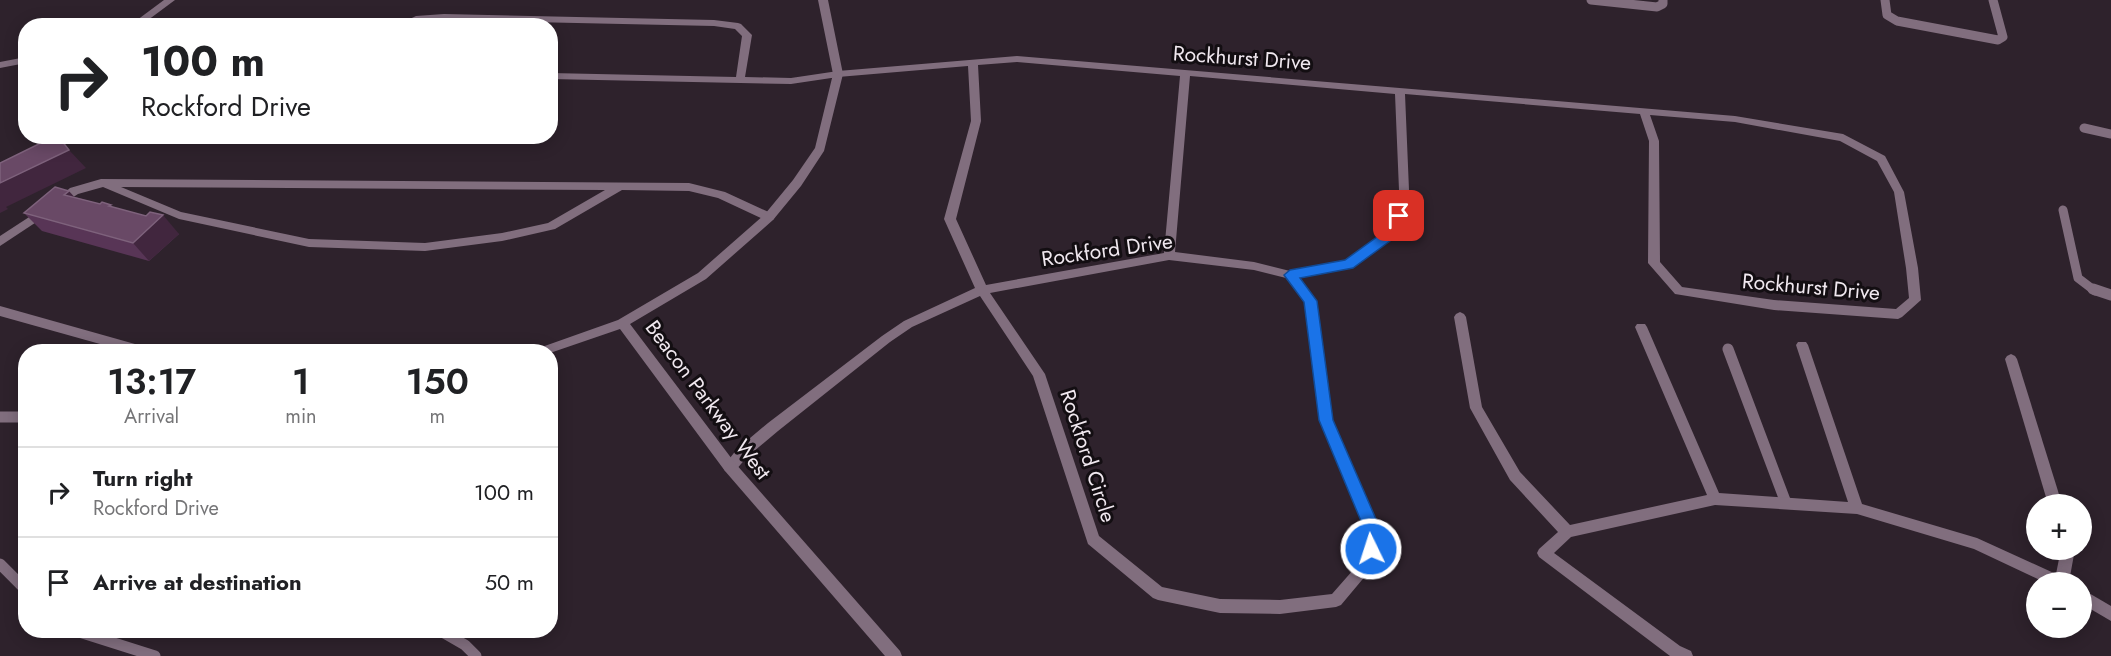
<!DOCTYPE html>
<html lang="en">
<head>
<meta charset="utf-8">
<style>
  :root { --surface:#fff; --page:#f2f2f2; --text:#202124; --muted:#757577; --line:#e0e0e0 }
  body { margin:0; font-family:Jost,sans-serif; background:var(--page); color:var(--text); height:100vh; display:flex; flex-direction:column; font-size:22px; white-space:nowrap }
  * { box-sizing:border-box; margin:0 }
  p { font-size:20px; color:var(--muted) }
  .icon { flex:none; width:33px; height:33px; fill:none; stroke:currentColor; stroke-width:2; stroke-linecap:round; stroke-linejoin:round }
  .map { position:relative; flex:1; overflow:hidden }
  .side { position:absolute; left:18px; top:344px; width:540px; height:294px; display:flex; flex-direction:column; background:var(--surface); border-radius:24px; box-shadow:0 3px 15px #0003 }
  .side>* { flex:none }
  .banner { position:absolute; left:18px; top:18px; width:540px; height:126px; border-radius:24px; box-shadow:0 3px 15px #0003; background:#fff; color:var(--text); overflow:hidden }
  .fabs { position:absolute; left:2026px; top:494px; display:grid; gap:12px }
  .fabs a { display:grid; place-items:center; width:66px; height:66px; border-radius:50%; background:var(--surface); box-shadow:0 3px 15px #0003; font-size:30px }
  .pin { position:absolute; display:grid; place-items:center; width:51px; height:51px; color:#fff; margin:-26px; border-radius:12px; box-shadow:0 3px 9px #0006 }
  .me { position:absolute; width:66px; margin:-33px; rotate:356deg; stroke-linejoin:round; filter:drop-shadow(0 0 4px #0008) }
  .turn { display:flex; align-items:center; gap:21px; height:126px; padding:0 24px; font-size:27px }
  .turn .icon { width:78px; height:78px; stroke-width:2.5 }
  .turn b { display:block; font-size:42px; line-height:51px }
  .eta { display:flex; justify-content:space-evenly; align-items:center; height:102px; text-align:center }
  .eta b { font-size:36px; font-weight:600; line-height:42px }
  ul { padding:0; list-style:none }
  li { display:flex; align-items:center; gap:18px; height:90px; padding:0 24px; border-top:2px solid var(--line) }
  li div { flex:1 }
  li b { display:block; font-size:22px }
  li em { font-style:normal }
  .map>svg:first-child { display:block }
  .lines { fill:none; stroke-linecap:round; stroke-linejoin:round }
  .service-far1 { stroke:#816e7e; stroke-width:9 }
  .service { stroke:#816e7e; stroke-width:11 }
  .minor { fill:#816e7e; fill-rule:evenodd }
  .tertiary { fill:#816e7e; fill-rule:evenodd }
  .wall { fill:#583556 }
  .shaded-wall { fill:#41263e }
  .building { fill:#694966; stroke:#7e627c; stroke-width:1.5 }
  .route { fill:#1a73e8; stroke:#114b97; stroke-width:1.5 }
  .labels { text-anchor:middle; dominant-baseline:central; stroke-width:6; stroke-linejoin:round; paint-order:stroke }
  .street-label { font-size:21px; fill:#f0e8ef; stroke:#130e12 }
</style>
</head>
<body>
<div class="map">
<svg width="2111" height="656" viewBox="0 0 2111 656">
  <rect width="100%" height="100%" fill="#2e222c"/>
  <g class="lines">
    <g class="service-far1">
      <polyline points="1591,0 1657,7 1663,4 1663,0"/>
      <polyline points="1885,0 1887,15 1897,21 1998,40 2003,37 1993,0"/>
      <polyline points="2084,128 2111,134"/>
      <polyline points="2063,210 2078,278 2095,291"/>
    </g>
    <g class="service">
      <polyline points="2093,289 2111,295"/>
      <polyline points="1728,349 1786,503"/>
      <polyline points="0,417 26,417"/>
      <polyline points="0,564 26,590"/>
      <polyline points="73,630 155,656"/>
      <polyline points="439,630 465,645 476,656"/>
    </g>
    <g class="minor">
      <polygon points="164,0 175,0 140,26 129,26"/>
      <path d="M444,14L714,20L738,23L741,24L752,35L745,77L791,78L838,71L1017,56L1735,116L1843,134L1885,156L1904,192L1918,268L1921,300L1902,317L1898,319L1774,310L1675,294L1648,263L1649,141L1640,114L1405,94L1409,190L1403,219L1390,240L1353,267L1299,278L1316,301L1332,420L1381,533L1372,568L1341,605L1336,607L1280,614L1220,613L1158,600L1153,598L1088,544L1033,376L980,296L912,327L890,342L778,431L747,457L735,471L730,473L725,471L723,467L737,449L768,423L882,336L904,321L975,288L944,219L971,121L968,66L838,77L791,84L550,79V73L736,77L742,36L735,29L714,26L444,20C427,21 411,26 395,26L416,16ZM1017,62L1180,76L1164,253L986,285L956,219L981,121L978,65ZM1190,76L1395,94L1399,190L1394,216L1382,234L1346,260L1290,271L1254,262L1175,252ZM1650,115L1735,122L1840,141L1877,161L1894,192L1906,268L1909,298L1896,309L1774,300L1682,287L1660,262L1659,141ZM1169,260L1254,270L1286,278L1304,302L1320,420L1367,533L1361,561L1332,594L1280,600L1220,599L1162,587L1099,536L1045,374L990,293Z"/>
      <polygon points="26,57 26,63 0,68 0,62"/>
      <path d="M101,179L689,183L725,192L773,214L775,217L773,220H765L718,198L689,191L622,190L555,229L502,241L425,251L309,247L179,219L103,187L78,194L58,207L53,203L70,188ZM121,187L605,190L548,223L502,233L425,243L309,239L181,212Z"/>
      <polygon points="43,208 49,212 47,215 0,246 0,236"/>
      <polygon points="1460,312 1464,314 1466,317 1482,407 1520,472 1570,525 1707,495 1635,327 1637,324 1645,324 1647,327 1719,493 1848,502 1796,345 1798,342 1806,342 1808,345 1862,504 1977,538 2056,574 2061,549 2075,549 2069,582 2044,582 1974,549 1857,514 1715,505 1571,537 1554,553 1680,646 1691,651 1693,656 1670,656 1539,557 1537,553 1539,549 1558,532 1510,480 1470,408 1454,317 1456,314"/>
      <polygon points="2011,354 2015,356 2017,359 2062,504 2048,504 2005,359 2007,356"/>
      <polygon points="2082,589 2111,606 2111,621 2082,604"/>
    </g>
    <g class="tertiary">
      <polygon points="818,0 828,0 843,74 824,151 801,186 773,220 706,279 630,324 735,463 900,651 902,656 885,656 725,471 620,329 550,353 550,351 537,351 539,348 618,320 698,273 765,214 793,180 815,148 833,74"/>
      <polygon points="0,306 142,346 146,348 148,351 125,351 0,316"/>
    </g>
  </g>
  <polygon class="wall" points="75,197 114,208 179,234 149,261 42,231 24,213"/>
  <g class="shaded-wall">
    <polygon points="69,150 86,168 6,207 8,209 0,213 0,183"/>
    <polygon points="69,191 85,209 64,195"/>
    <polygon points="163,215 179,234 149,261 133,243"/>
  </g>
  <g class="building">
    <polygon points="55,136 58,136 69,150 0,183 0,163"/>
    <polygon points="55,187 69,191 64,195 100,204 102,202 111,205 109,206 146,216 150,212 163,215 133,243 24,213"/>
  </g>
  <polygon class="route" points="1399,211 1406,216 1390,241 1353,268 1300,278 1317,301 1333,420 1382,533 1376,554 1371,556 1365,554 1363,549 1366,533 1319,420 1304,302 1284,275 1290,270 1345,260 1381,234 1395,212"/>
  <g class="labels">
    <g class="street-label">
      <text transform="translate(1242 58) rotate(4)">Rockhurst Drive</text>
      <text transform="translate(1107 250) rotate(-8)">Rockford Drive</text>
      <text transform="translate(1811 287) rotate(5)">Rockhurst Drive</text>
      <text transform="translate(708 400) rotate(53)">Beacon Parkway West</text>
      <text transform="translate(1088 456) rotate(72)">Rockford Circle</text>
    </g>
  </g>
</svg>
<div class="fabs">
<a>+</a>
<a>−</a>
</div>
<div class="pin" style="left:1399px;top:216px;background:#d93025"><svg class="icon" aria-label="arrive" viewBox="0 0 24 24"><path d="M6 21V4h12l-3 4 3 4H6"/></svg></div>
<svg class="me" style="left:1371px;top:549px" viewBox="-20 -20 40 40"><circle r="17" fill="#1a73e8" stroke="#fff" stroke-width="3"/><path d="M0-11L8 9 0 5-8 9z" fill="#fff"/></svg>
<div class="banner">
<div class="turn"><svg class="icon" aria-label="right" viewBox="0 0 24 24"><path d="M7 20v-9h11M14 6l5 5-5 5"/></svg><div><b>100 m</b>Rockford Drive</div></div>
</div>
<section class="side">
<div class="eta">
<div><b>13:17</b><p>Arrival</p></div>
<div><b>1</b><p>min</p></div>
<div><b>150</b><p>m</p></div>
</div>
<ul>
<li><svg class="icon" aria-label="right" viewBox="0 0 24 24"><path d="M7 20v-9h11M14 6l5 5-5 5"/></svg><div><b>Turn right</b><p>Rockford Drive</p></div><em>100 m</em></li>
<li><svg class="icon" aria-label="arrive" viewBox="0 0 24 24"><path d="M6 21V4h12l-3 4 3 4H6"/></svg><div><b>Arrive at destination</b></div><em>50 m</em></li>
</ul>
</section>
</div>
</body>
</html>
